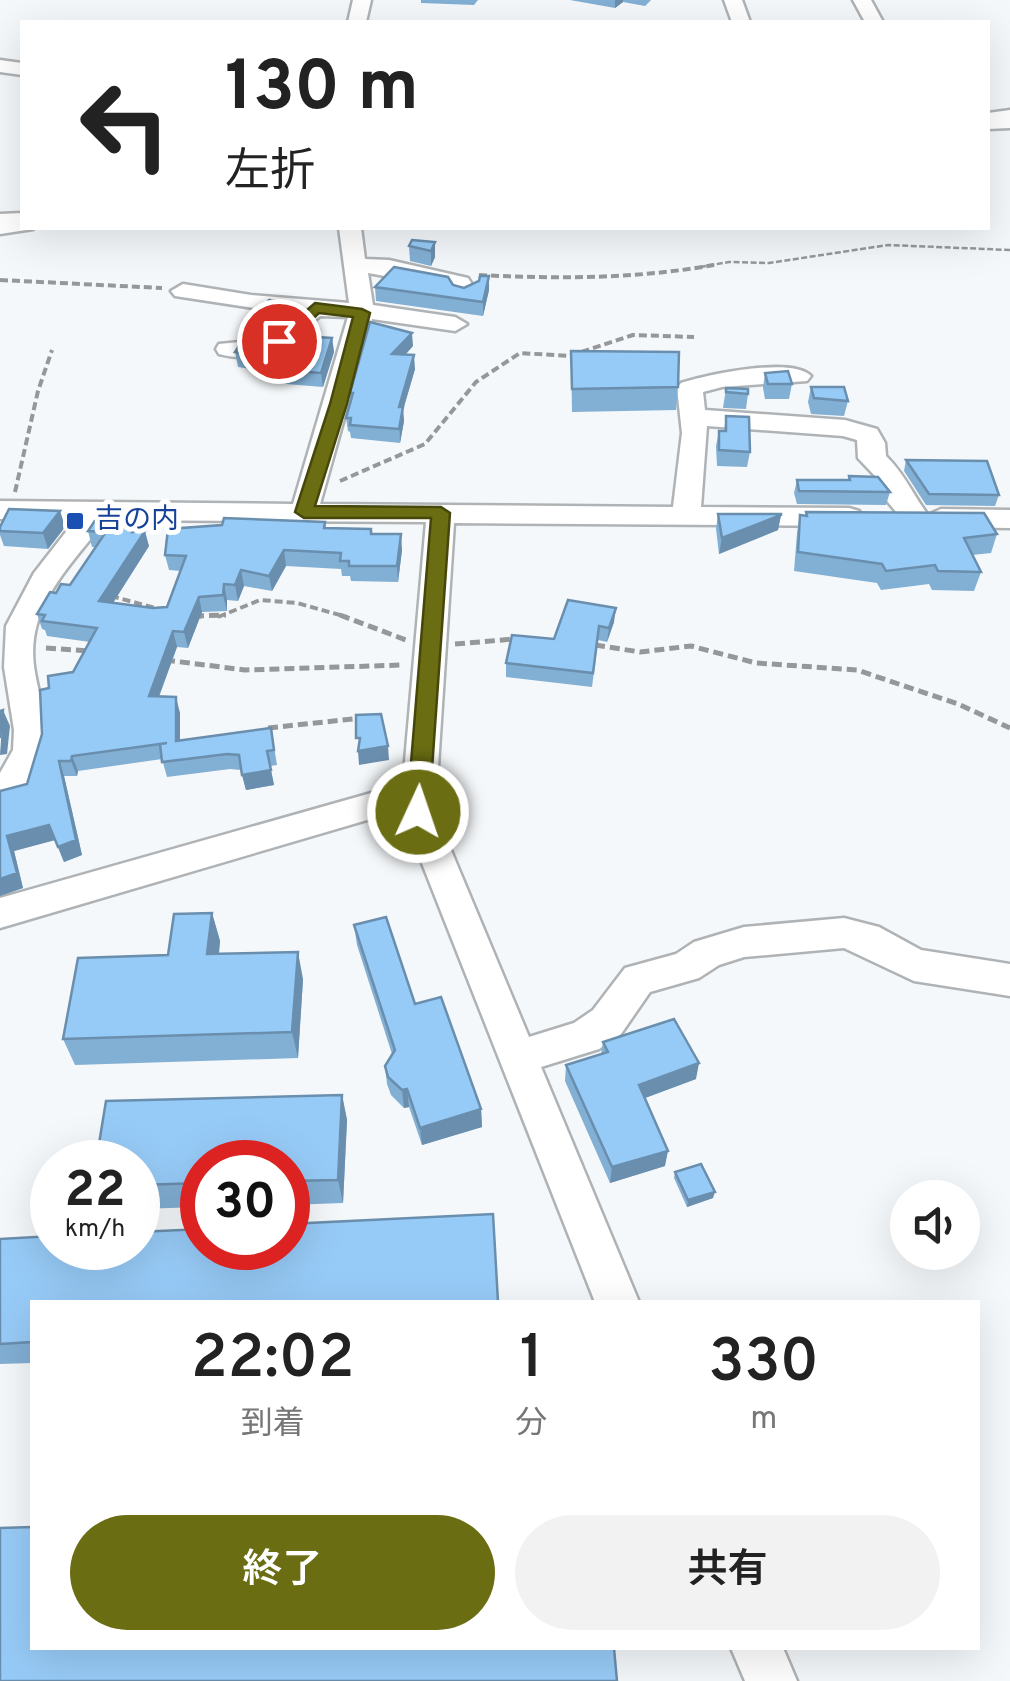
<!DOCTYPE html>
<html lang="ja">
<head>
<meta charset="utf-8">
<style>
  :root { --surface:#fff; --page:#f2f2f2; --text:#222; --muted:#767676; --accent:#6a6d11 }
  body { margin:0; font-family:Overpass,"Noto Sans JP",sans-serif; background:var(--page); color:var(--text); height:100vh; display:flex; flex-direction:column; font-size:38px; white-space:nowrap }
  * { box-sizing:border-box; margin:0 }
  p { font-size:32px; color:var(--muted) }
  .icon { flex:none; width:55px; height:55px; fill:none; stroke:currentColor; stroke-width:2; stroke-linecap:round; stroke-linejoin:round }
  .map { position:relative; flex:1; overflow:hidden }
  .side { position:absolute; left:30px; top:1300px; width:950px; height:350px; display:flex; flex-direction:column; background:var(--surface); border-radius:0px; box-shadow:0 10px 40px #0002 }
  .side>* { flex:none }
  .guide { position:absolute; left:20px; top:20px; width:970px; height:210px; border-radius:0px; box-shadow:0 10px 40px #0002; background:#fff; color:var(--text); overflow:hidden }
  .buttons { position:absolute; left:890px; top:1180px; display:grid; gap:20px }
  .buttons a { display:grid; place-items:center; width:90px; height:90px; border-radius:50%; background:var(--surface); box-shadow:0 10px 40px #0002; font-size:50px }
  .speed { position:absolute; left:30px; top:1140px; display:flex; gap:20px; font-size:50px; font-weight:700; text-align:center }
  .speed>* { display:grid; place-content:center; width:130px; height:130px; border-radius:50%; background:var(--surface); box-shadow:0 10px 40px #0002; line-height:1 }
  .speed small { font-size:25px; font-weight:400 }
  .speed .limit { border:15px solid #d22; background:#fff; color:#111 }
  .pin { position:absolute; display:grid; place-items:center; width:85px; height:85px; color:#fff; margin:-42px; border:5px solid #fff; border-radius:50%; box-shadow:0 2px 10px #0007 }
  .me { position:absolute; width:110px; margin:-55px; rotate:3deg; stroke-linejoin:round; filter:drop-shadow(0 0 8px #0008) }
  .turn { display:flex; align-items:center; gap:35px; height:210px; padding:0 40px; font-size:45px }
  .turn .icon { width:130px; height:130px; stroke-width:2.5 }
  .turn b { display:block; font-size:70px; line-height:85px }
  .eta { display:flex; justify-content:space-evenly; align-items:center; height:170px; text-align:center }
  .eta b { font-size:60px; font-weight:600; line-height:70px }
  .action { display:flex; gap:20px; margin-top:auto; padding:20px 40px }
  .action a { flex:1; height:115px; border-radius:60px; background:var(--accent); color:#fff; font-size:40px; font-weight:600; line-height:115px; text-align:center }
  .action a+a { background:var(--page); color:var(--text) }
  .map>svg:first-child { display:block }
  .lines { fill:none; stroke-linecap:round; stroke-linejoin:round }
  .minor-casing { stroke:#b0b3b5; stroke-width:5 }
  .highway-casing { stroke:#b0b3b5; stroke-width:5 }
  .path-far2 { stroke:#959799; stroke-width:2.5; stroke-dasharray:6 2.5; stroke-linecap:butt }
  .path-far1 { stroke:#959799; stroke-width:4; stroke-dasharray:8 4; stroke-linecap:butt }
  .path { stroke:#959799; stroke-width:5; stroke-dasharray:10 5; stroke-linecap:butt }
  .minor { fill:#fff; fill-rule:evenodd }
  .highway { fill:#fff; fill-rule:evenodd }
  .wall { fill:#82afd4 }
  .shaded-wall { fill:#6a8ead }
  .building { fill:#97cbf7; stroke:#6a8ead; stroke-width:2.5 }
  .route { fill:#6a6d11; stroke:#45470b; stroke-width:2.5 }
  .transit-dot { fill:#1a4fb4; stroke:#fff; stroke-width:4 }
  .labels { text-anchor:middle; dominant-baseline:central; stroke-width:10; stroke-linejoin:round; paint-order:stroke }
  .transit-label { font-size:28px; fill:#164399; stroke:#fff; text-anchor:start }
</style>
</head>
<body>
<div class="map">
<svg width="1010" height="1681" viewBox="0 0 1010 1681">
  <rect width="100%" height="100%" fill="#f5f8fa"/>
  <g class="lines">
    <defs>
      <g id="minor">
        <polygon points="353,0 371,0 366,22 348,22"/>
        <polygon points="724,0 742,0 750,22 732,22"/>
        <polygon points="853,0 871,0 883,22 865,22"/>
        <polygon points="0,60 22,63 22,75 0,72"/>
        <path d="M339,228H361L365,259L389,260L468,278L477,292L465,299L457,297L451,288L368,273L373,305L455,317L467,324L455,331L372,319L320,504L673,507L682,433L677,388L681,383C706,375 792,356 811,376L807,381L722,387L703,392L705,410L845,420L877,429L885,443L886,456C904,473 913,495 928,515L941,509L1010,510V528L941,527L928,521L916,527L906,524L883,496L876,477L858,458L857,440L843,436L707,426L701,507L849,508L859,511L863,517L859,523L849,526L454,523L435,812L529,1037L574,1023L593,1010L625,968L676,954L694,942L744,927L844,918L879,927L921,950L1010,964V996L914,981L844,948L744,957L719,965L699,978L650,992L621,1034L599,1049L541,1067L639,1302H595L401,810L0,928V898L403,784L426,522L106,520C81,552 49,584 37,624C18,691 78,727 20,795L0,796V773L13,750L14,730L4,667L6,626L34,573L76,519H0V501L293,504L348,317L320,316C288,342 266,366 219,354L216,349L219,344L261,340L293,314L175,296L171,291L183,284L251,295L349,303Z"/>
        <polygon points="731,1648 783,1648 797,1681 745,1681"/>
      </g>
      <g id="highway">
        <polygon points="1010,110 1010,128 988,129 988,113"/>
        <polygon points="22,213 22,228 33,229 0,234 0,214"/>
      </g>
    </defs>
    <use href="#minor" class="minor-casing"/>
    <use href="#highway" class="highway-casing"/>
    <polyline class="path-far2" points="700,267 729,262 769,263 888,245 1010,250"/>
    <g class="path-far1">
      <path d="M479,275C558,279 635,279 714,265"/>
      <polyline points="0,280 162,288"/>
      <polyline points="340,481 425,444 476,382 520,353 569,356 633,335 694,337"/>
      <polyline points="15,492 38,391 52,350"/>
      <polyline points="111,596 159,609"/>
      <polyline points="194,616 201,617"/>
      <polyline points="218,617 260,600 297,603 347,617"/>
    </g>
    <g class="path">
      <polyline points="340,615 406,640"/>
      <polyline points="194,616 226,615"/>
      <polyline points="455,644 514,639"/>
      <polyline points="595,645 640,652 691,646 756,663 857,670 958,704 1010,728"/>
      <polyline points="46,648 89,651"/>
      <polyline points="165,660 245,670 403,665"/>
      <polyline points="268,728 362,718"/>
    </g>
    <use href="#minor" class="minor"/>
    <use href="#highway" class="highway"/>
  </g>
  <g class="wall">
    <polygon points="421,0 478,0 474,5 421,3"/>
    <polygon points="570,0 651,0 645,6 623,2 615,8"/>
    <polygon points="435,242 435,257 431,266 410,261 409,246"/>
    <polygon points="489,276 489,290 483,316 376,301 375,287 464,288"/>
    <polygon points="332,338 334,352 323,387 286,384 285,376 271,375 271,372 238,367 235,352"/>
    <polygon points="413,346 405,355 415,369 403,410 404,421 400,443 351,438 350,432 348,431 346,418 351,402 350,393"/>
    <polygon points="571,351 678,387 676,410 572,412"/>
    <polygon points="765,373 792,384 789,399 765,399 763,388"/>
    <polygon points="811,387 848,401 844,416 811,414 808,402"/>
    <polygon points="726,388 748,394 746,409 723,408"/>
    <polygon points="726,416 750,452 747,467 717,466 716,446 719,431 724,431"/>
    <polygon points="906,460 999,495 995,506 926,505 904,471"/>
    <polygon points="849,476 890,492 886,505 797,504 794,493 797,480 848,480"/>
    <polygon points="60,511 65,527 48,549 4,546 0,535 0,527"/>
    <polygon points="806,512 997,534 991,553 972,555 981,572 974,591 932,590 929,584 881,590 877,583 794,571 797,533 800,515 806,516"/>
    <polygon points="718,514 781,515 778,530 719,554 716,529"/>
    <polygon points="325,522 326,528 371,529 372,534 402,550 398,582 351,581 350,576 342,576 341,569 286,566 272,591 244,586 238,601 227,600 227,611 202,612 188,648 177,647 159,697 180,713 180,741 271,728 277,765 270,766 274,785 246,790 241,770 230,769 167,777 162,759 78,771 77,776 64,776 82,855 64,862 55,840 14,851 23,888 0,896 27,784 42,734 49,688 73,672 90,642 47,636 45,630 42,629 37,614 56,593 70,585 96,547 92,547 88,531 144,526 142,531 149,546 113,603 153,608 167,607 181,571 169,570 165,555"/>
    <polygon points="614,622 607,642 598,640 592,687 506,677 506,663 554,639"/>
    <polygon points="212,913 220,941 219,954 303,979 298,1058 75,1065 63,1039 168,955"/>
    <polygon points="354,925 415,1004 481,1109 482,1127 422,1145 409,1107 404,1108 391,1095 387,1084 385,1066 392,1054 357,945"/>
    <polygon points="603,1042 696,1079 645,1098 665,1166 610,1183 565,1081 566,1065 601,1054"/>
    <polygon points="342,1095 347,1120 343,1203 288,1205 288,1162 202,1162 202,1207 138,1209 138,1162"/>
    <polygon points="675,1172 713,1198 687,1207 674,1178"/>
    <polygon points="0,1239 32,1302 32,1363 0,1364"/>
  </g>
  <g class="shaded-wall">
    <polygon points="615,0 623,0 623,2 615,8"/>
    <polygon points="435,242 435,257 431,266 431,251"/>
    <polygon points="489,276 489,290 483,316 483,302"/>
    <polygon points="282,302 284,316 254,337 252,323"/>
    <polygon points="412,333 413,346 393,368 392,354"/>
    <polygon points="332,338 334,352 323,387 321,373"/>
    <polygon points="414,355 415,369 403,410 404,421 400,443 399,407"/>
    <polygon points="60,511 65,527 48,549 43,533"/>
    <polygon points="140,511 144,526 140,538 145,531 149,546 104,617 99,601 132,532"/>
    <polygon points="781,515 778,530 719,554 722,538"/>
    <polygon points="401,534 402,550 398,582 397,566"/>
    <polygon points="284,550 286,566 272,591 269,576"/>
    <polygon points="241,570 244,586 238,601 235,585"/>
    <polygon points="224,584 227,600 227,611 223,595"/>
    <polygon points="199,597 202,612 188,648 184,632"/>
    <polygon points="616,608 614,622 607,642 609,628"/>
    <polygon points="173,631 177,647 153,712 149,696"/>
    <polygon points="176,697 180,713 180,756 176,741"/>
    <polygon points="3,710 10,726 7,754 0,755"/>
    <polygon points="388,746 389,760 359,765 358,751"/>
    <polygon points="72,756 78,771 77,776 71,761"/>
    <polygon points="59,761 64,776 82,855 64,862 58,847"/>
    <polygon points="271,770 274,785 246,790 242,775"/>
    <polygon points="49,825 55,840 14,851 23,888 0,896 0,879 7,836"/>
    <polygon points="212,913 220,941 216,981 207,954"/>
    <polygon points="298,952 303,979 298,1058 292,1032"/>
    <polygon points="699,1063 696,1079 637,1101 639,1085"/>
    <polygon points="407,1089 409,1107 404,1108 402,1090"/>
    <polygon points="342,1095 347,1120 343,1203 338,1180"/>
    <polygon points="481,1109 482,1127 422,1145 420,1128"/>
    <polygon points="668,1151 665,1166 610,1183 612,1167"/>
    <polygon points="715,1192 713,1198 687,1207 688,1200"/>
  </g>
  <g class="building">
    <polygon points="412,240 435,242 431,251 409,246"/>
    <polygon points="394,267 448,277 453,285 464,288 479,281 480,276 489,276 483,302 375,287"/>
    <polygon points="269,300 282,302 252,323"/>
    <polygon points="370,322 412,333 392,354 414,355 399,407 403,407 399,429 350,425 351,418 346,418 353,393 350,393"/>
    <polygon points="281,335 332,338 321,373 284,370 287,362 269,360 271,357 235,352 239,346 262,343"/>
    <polygon points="571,351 679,352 678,387 572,389"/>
    <polygon points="788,371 792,384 768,384 765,373"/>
    <polygon points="811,387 844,387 848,401 814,398"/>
    <polygon points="726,388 748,389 748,394 726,392"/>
    <polygon points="726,416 749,417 750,452 719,450 719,431 726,431"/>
    <polygon points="906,460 987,461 999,495 929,494"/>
    <polygon points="849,476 878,477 890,492 799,491 797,480 850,480"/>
    <polygon points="9,509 60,511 43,533 0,531 0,527"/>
    <polygon points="102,510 140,511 132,532 145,531 99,601 153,608 167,607 186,556 165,555 168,529 222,525 224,518 325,522 324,528 371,529 371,534 401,534 397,566 349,566 349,561 340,561 341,553 284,550 269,576 241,570 235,585 224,584 223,595 199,597 184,632 173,631 149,696 176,697 176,741 271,728 274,750 267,751 271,770 242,775 239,755 227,754 162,762 160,744 167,743 72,756 71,761 59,761 76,840 58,847 49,825 7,836 17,873 0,879 0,791 27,784 42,734 40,690 49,688 48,676 73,672 97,628 42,621 45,615 37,614 50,592 56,593 61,584 70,585 106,532 88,531"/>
    <polygon points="806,512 984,513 997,534 964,538 981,572 938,571 935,565 886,571 882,564 798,552 800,515 807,516"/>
    <polygon points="718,514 781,514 781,515 722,538"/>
    <polygon points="568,600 616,608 609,628 599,626 593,673 506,663 512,635 554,639"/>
    <polygon points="3,710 0,738 0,711"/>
    <polygon points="381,714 388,746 358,751 360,738 356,738 356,715"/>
    <polygon points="212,913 207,954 298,952 292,1032 63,1039 78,958 168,955 174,914"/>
    <polygon points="386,917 415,1004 441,997 481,1109 420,1128 407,1089 402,1090 388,1077 385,1066 395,1050 354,925"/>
    <polygon points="674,1019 699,1063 639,1085 668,1151 612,1167 566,1065 608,1052 603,1042"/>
    <polygon points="342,1095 338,1180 288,1181 288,1162 202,1162 202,1183 138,1185 138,1162 96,1162 106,1101"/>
    <polygon points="701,1164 715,1192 688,1200 675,1172"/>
    <polygon points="493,1214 498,1302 32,1302 32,1342 0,1344 0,1239 52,1236 52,1248 138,1248 138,1232 202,1229 202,1248 288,1248 288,1224"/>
    <polygon points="32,1527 32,1648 614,1648 617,1681 0,1681 0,1528"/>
  </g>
  <polygon class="route" points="315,303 362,309 370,313 347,404 315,506 441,507 450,513 429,812 418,821 407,812 431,518 304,518 295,512 330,404 353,317 319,313 285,344 271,341"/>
  <rect class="transit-dot" x="65" y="511" width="20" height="20" rx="5"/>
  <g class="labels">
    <g class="transit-label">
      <text x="95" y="521">吉の内</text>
    </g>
  </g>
</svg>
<div class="buttons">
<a><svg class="icon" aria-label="sound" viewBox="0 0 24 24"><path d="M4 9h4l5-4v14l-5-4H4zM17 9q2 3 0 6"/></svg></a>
</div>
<div class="speed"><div>22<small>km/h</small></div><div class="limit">30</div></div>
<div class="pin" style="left:279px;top:341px;background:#d93025"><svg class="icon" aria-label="arrive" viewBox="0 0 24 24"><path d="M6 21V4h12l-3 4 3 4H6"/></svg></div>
<svg class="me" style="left:418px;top:812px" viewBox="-20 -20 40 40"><circle r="17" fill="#6a6d11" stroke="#fff" stroke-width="3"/><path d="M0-11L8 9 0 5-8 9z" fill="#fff"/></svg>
<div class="guide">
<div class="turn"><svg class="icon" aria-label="left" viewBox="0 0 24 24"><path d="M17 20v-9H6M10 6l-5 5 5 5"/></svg><div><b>130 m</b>左折</div></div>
</div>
<section class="side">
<div class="eta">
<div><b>22:02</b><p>到着</p></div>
<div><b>1</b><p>分</p></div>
<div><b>330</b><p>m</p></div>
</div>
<div class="action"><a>終了</a><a>共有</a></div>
</section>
</div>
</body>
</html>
